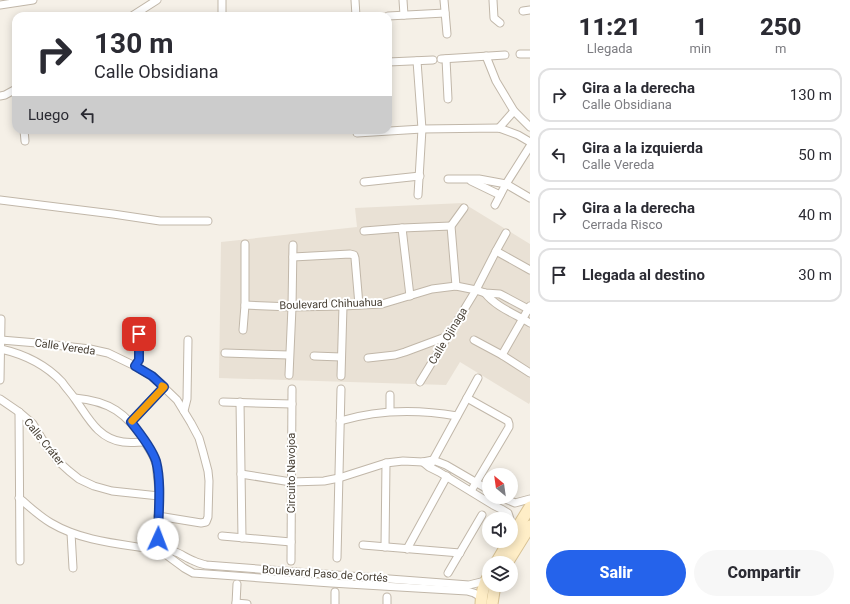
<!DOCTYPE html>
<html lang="es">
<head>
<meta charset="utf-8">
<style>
  :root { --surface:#fff; --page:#f7f7f7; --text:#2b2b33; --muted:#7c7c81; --line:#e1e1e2; --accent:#2563eb }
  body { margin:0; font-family:Roboto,sans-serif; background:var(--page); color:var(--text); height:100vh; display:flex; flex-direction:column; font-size:15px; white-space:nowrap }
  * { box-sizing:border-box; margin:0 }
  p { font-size:13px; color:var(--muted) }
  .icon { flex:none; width:22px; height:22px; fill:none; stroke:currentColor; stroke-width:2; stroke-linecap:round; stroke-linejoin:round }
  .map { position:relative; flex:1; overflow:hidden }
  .drawer { display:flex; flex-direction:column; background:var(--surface); width:320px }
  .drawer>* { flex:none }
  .banner { position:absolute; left:12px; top:12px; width:380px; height:122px; border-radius:12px; box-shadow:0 2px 10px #0003; background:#fff; color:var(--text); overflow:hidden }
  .needle { width:26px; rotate:331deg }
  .tools { position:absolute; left:482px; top:468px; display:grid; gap:8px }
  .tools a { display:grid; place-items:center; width:36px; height:36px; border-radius:50%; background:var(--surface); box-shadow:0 2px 10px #0003; font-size:20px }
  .pin { position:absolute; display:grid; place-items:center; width:34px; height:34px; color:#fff; margin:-17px; border-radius:8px; box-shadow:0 2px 6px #0006 }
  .me { position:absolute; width:44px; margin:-22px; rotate:2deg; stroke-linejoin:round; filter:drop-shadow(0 0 3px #0008) }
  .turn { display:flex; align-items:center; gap:14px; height:84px; padding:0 16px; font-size:18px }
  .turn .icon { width:52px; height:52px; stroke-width:2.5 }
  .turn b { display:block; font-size:28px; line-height:34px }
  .then { display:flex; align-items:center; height:38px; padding:0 16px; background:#0003; gap:8px; font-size:15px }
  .eta { display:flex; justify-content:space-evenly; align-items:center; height:68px; text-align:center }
  .eta b { font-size:24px; font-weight:800; line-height:28px }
  .button { display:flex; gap:8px; margin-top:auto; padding:8px 16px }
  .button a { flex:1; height:46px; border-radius:24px; background:var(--accent); color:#fff; font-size:16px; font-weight:800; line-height:46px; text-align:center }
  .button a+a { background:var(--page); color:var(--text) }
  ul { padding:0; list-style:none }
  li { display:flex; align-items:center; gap:12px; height:54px; margin:0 8px 6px; padding:0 8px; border:2px solid var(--line); border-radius:12px }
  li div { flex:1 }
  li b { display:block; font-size:15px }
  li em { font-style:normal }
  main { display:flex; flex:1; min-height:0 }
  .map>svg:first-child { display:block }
  .residential { fill:#e9e1d5 }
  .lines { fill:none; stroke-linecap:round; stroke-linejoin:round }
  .street-casing { stroke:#c1b7a9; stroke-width:9 }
  .secondary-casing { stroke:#d8c294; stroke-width:13 }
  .street { stroke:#fff; stroke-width:7 }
  .secondary { stroke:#ffeec7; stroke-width:11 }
  .route-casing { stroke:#184099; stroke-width:10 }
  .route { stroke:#2563eb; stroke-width:7 }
  .slow { stroke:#f59e0b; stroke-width:7 }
  .labels { text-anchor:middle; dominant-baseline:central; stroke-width:4; stroke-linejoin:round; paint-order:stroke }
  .street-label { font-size:11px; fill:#484035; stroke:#fff }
</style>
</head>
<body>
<main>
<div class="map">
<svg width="530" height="604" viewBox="0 0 530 604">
  <rect width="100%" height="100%" fill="#f5f0e7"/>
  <polygon class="residential" points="463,203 530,244 530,402 529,404 460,362 446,385 219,378 221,242 357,227 355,208"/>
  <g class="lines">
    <defs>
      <g id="street">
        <polyline points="222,0 222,16"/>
        <polyline points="355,0 356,16"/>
        <polyline points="403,0 404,15"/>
        <polyline points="444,0 447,34"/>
        <polyline points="493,0 494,18 500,23"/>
        <polyline points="0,5 33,0"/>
        <polyline points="523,11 530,10"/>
        <polyline points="132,16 157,0"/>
        <polyline points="388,16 445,13"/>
        <polyline points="520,54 530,54"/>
        <polyline points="486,56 496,81 514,111 530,127"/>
        <polyline points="441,59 505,55"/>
        <polyline points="446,59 448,99"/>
        <polyline points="417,61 422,129 418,195"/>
        <polyline points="388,62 433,60"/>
        <polyline points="0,96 5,95 16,89"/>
        <polyline points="499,128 514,111"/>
        <polyline points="24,130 25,141"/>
        <polyline points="357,133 422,129 499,128 518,135 530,142"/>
        <polyline points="448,179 479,179 506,184 530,198"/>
        <polyline points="471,181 500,195"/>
        <polyline points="364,182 420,176"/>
        <polyline points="0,200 113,214 160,221 208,221"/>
        <polyline points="495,205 506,184 530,146"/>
        <polyline points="402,228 451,226"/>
        <polyline points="364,231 402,228 410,296"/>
        <polyline points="496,251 530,270"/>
        <polyline points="293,257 350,254 354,255 355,258 359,305"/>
        <polyline points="456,286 451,226 464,208"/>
        <path d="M485,293C496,307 515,314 530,323"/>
        <polyline points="245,305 292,307 343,306 382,304 432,289 456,286 476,290 485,293 500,294 530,310"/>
        <polyline points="243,330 245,305 245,244"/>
        <polyline points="1,340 37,343 90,349 108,353 135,366 152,376 177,400 191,423 199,438 203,452 208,471 209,481 208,517 206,522 201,523 158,516"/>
        <polyline points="474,340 502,355 530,373"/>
        <path d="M1,349C23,354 46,365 62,382C66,388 71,393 75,399C88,417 98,439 123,442C131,443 138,442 145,442"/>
        <polyline points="225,353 289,355"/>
        <polyline points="502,355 530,306"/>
        <polyline points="314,356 341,357"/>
        <polyline points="368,358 395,355 405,352 448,336"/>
        <polyline points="135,366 139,360 139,334"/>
        <polyline points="289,375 292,307 293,245"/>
        <polyline points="341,376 343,306"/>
        <polyline points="0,380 1,319"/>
        <polyline points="420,382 476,290 496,251 506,233"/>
        <path d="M75,398C109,401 127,413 145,442C148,448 153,454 155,461C157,464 157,469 157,473C161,498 158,524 157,550"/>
        <polyline points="467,398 508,421 509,424 509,427 471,491"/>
        <polyline points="0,399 19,412 33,424 47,447 59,462 69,471 79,479 94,486 112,491 159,496"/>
        <polyline points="223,402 292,404"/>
        <polyline points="240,402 242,538"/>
        <polyline points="184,411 187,399 188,340"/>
        <polyline points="390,411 390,395"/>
        <polyline points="19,412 20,561"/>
        <path d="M340,421C380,409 417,409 457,416"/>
        <polyline points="131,422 164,387"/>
        <polyline points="423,462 429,467 439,472 493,505 503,510 508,513 510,519"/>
        <polyline points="431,464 478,378"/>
        <polyline points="241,474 291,482 324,481 339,478 386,463 403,461 423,462 433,460 446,465 489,490"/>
        <polyline points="501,497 515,503 530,499"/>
        <path d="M19,498C30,507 39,516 51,523C85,543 125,544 163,551C175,548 183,557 194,561C198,563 202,564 206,565L469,585L485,581H489"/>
        <polyline points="71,533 73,568"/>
        <polyline points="222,536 291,542"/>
        <polyline points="363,545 460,553"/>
        <polyline points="385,547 386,463"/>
        <polyline points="407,549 447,476"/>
        <polyline points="163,551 165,554 184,568 193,573 331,583 467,591 474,593 481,597"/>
        <polyline points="337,558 341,389"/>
        <polyline points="291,561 292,389"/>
        <polyline points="448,573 482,515"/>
        <polyline points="236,603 247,604"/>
        <polyline points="236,604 237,584"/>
        <polyline points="335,604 335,592"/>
        <polyline points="387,604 387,597"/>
      </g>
      <g id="secondary">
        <polyline points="511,538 530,507"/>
        <polyline points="496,563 509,541"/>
        <polyline points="507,563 530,526"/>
        <path d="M481,604C481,594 484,584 489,575"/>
        <polyline points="492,604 495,585"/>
      </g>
    </defs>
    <use href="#street" class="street-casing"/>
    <use href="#secondary" class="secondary-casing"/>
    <use href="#street" class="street"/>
    <use href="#secondary" class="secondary"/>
  </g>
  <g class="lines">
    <defs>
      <path id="route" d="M139,334V360L135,366L152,376L164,387L131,422C139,432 152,449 156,461C162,484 158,515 158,539"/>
    </defs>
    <use href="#route" class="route-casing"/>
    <use href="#route" class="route"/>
    <polyline class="slow" points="132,421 164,387 162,386"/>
  </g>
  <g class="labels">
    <g class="street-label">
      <text transform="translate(331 304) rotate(-2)">Boulevard Chihuahua</text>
      <text transform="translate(448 336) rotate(-59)">Calle Ojinaga</text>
      <text transform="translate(65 347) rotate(8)">Calle Vereda</text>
      <text transform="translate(44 442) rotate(51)">Calle Cráter</text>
      <text transform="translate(291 473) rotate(-90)">Circuito Navojoa</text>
      <text transform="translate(325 574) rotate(4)">Boulevard Paso de Cortés</text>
    </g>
  </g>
</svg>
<div class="tools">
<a><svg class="needle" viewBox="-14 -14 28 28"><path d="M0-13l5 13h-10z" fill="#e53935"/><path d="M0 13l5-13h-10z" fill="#7c7c81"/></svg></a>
<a><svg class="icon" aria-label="sound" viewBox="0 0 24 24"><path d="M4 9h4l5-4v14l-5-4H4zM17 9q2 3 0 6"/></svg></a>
<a><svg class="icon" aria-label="layers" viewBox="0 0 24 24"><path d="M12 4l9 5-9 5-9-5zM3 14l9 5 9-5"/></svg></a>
</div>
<div class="pin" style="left:139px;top:334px;background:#d93025"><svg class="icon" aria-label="arrive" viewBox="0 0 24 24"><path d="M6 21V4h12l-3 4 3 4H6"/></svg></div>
<svg class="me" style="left:158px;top:539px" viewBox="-20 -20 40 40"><circle r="19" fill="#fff"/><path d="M0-13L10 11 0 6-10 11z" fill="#2563eb"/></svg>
<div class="banner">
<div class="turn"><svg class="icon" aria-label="right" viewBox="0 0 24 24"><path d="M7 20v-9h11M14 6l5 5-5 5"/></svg><div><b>130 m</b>Calle Obsidiana</div></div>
<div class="then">Luego<svg class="icon" aria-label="left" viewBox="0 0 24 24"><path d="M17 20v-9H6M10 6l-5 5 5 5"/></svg></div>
</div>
</div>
<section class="drawer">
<div class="eta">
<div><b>11:21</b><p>Llegada</p></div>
<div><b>1</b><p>min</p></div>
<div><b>250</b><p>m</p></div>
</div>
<ul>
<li><svg class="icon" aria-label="right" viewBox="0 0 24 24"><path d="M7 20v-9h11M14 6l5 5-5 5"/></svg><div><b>Gira a la derecha</b><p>Calle Obsidiana</p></div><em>130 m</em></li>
<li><svg class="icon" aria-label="left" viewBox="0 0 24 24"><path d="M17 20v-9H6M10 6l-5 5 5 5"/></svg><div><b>Gira a la izquierda</b><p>Calle Vereda</p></div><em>50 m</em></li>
<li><svg class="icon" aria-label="right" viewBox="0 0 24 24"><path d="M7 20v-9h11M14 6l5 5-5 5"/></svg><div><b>Gira a la derecha</b><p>Cerrada Risco</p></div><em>40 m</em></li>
<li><svg class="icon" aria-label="arrive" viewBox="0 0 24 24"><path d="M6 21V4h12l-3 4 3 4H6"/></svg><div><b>Llegada al destino</b></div><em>30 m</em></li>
</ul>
<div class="button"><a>Salir</a><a>Compartir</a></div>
</section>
</main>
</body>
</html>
